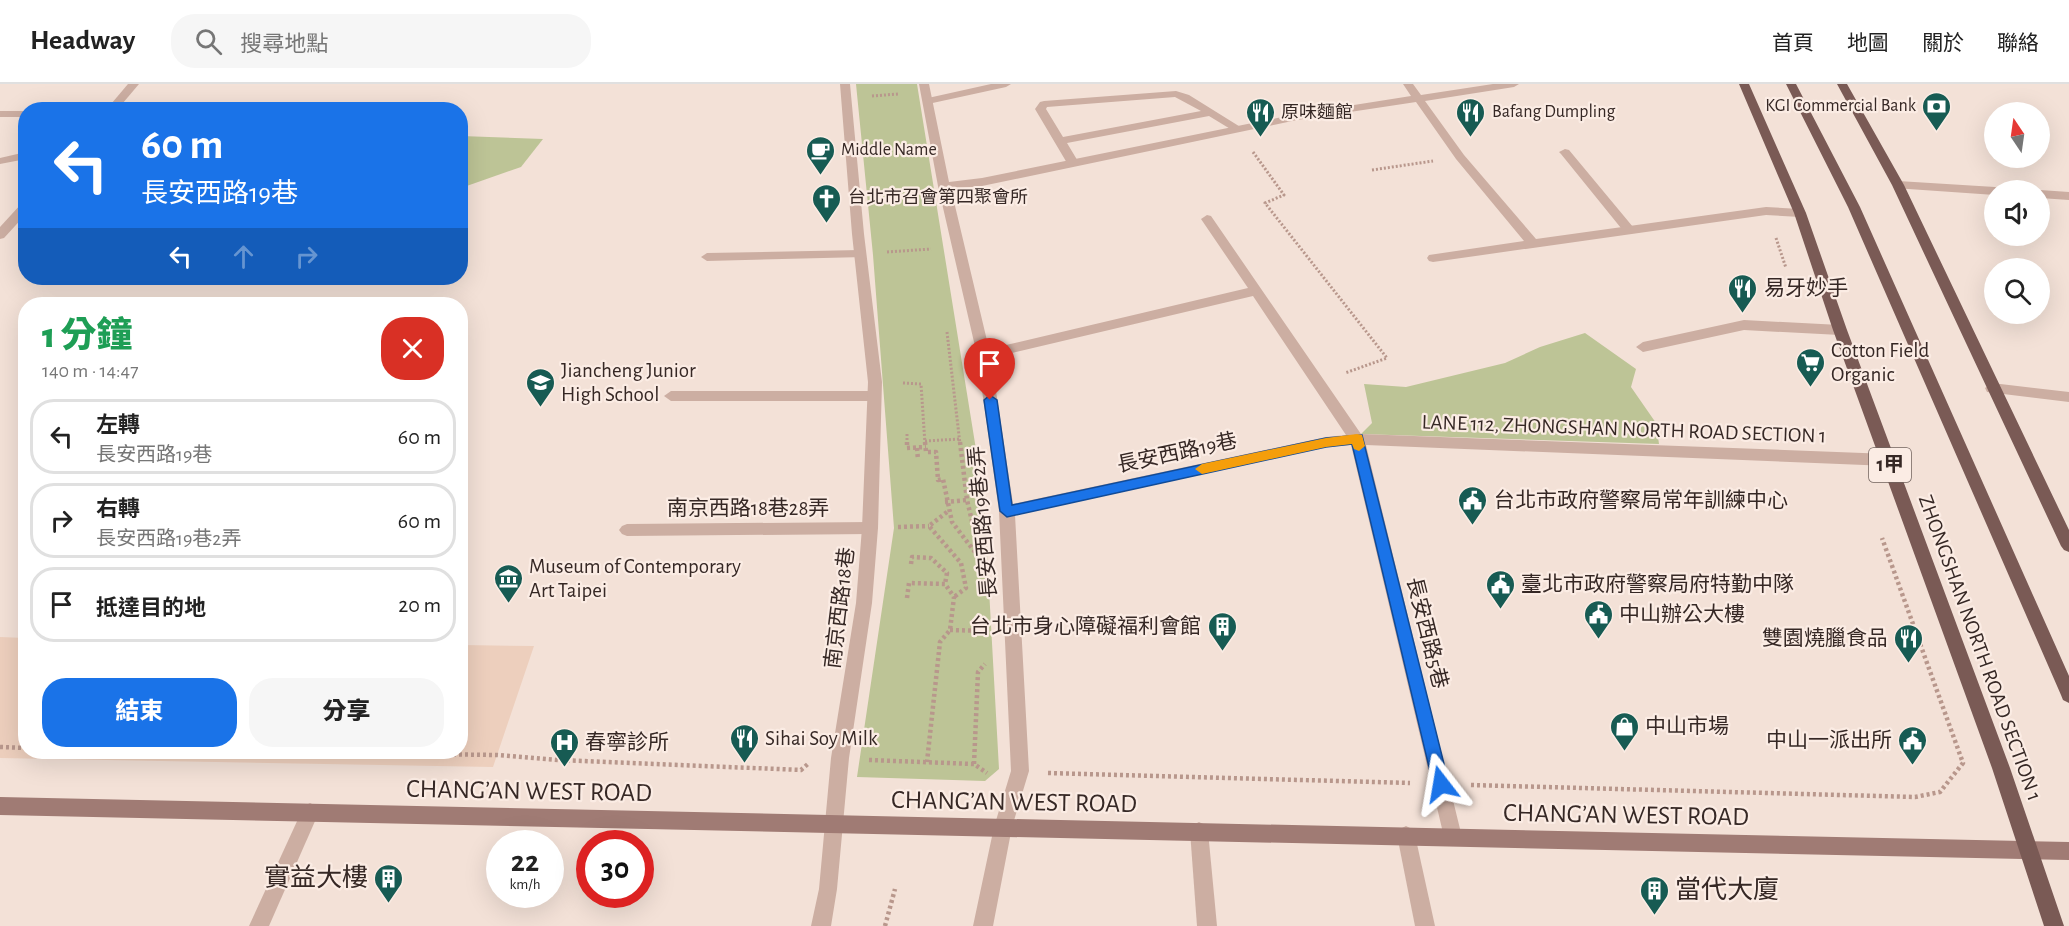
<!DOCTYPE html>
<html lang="zh-TW">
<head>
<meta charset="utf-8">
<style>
  :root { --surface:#fff; --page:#f6f6f6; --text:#222; --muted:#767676; --line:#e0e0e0; --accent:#1a73e8 }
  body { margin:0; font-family:"Alegreya Sans","Noto Sans TC",sans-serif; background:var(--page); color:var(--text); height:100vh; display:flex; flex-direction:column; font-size:22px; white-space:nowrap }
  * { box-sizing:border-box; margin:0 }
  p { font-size:20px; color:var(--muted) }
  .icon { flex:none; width:33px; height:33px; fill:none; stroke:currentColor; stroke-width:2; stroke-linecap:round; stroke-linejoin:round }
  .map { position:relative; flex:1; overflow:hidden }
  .drawer { position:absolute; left:18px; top:213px; width:450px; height:462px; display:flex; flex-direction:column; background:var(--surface); border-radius:24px; box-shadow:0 6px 24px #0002 }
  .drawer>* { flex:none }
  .top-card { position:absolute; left:18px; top:18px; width:450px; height:183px; border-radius:24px; box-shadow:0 6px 24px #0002; background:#1a73e8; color:#fff; overflow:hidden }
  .needle { width:39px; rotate:347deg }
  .fabs { position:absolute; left:1984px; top:18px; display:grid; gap:12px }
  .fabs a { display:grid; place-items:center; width:66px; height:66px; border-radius:50%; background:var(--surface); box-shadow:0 6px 24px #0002; font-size:30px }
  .speed { position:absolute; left:486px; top:746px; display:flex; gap:12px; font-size:30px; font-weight:700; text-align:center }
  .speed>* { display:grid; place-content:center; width:78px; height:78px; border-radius:50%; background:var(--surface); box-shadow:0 6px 24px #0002; line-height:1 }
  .speed small { font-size:15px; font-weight:400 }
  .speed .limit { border:9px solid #d22; background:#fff; color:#111 }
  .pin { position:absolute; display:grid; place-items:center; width:51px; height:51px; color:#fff; margin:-62px -26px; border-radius:50% 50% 50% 0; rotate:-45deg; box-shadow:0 0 6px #0007 }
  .pin .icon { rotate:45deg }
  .me { position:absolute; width:66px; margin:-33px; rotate:346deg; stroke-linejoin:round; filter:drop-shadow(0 0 4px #0008) }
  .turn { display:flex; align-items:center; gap:21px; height:126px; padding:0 24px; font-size:27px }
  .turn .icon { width:78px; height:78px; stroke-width:2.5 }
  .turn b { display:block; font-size:42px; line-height:51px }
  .lanes { display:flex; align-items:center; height:57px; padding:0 24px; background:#0003; justify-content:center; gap:30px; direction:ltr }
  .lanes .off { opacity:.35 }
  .round { display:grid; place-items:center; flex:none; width:63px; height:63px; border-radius:24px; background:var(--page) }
  .summary { display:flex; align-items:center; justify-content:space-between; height:102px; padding:0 24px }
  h1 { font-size:36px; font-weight:800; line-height:45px; color:#1e9e55 }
  .cta { display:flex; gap:12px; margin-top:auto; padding:12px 24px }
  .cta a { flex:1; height:69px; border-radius:24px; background:var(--accent); color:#fff; font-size:24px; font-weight:800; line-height:69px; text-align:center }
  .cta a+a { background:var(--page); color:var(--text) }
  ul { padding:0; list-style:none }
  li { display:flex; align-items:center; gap:18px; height:75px; margin:0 12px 9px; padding:0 12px; border:3px solid var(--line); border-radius:24px }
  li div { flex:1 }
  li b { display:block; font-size:22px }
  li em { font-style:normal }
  header { display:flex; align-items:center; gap:36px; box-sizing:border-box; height:84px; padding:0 30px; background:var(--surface); border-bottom:2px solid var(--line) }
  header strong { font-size:28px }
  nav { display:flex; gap:33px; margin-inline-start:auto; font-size:21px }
  .search { width:420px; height:54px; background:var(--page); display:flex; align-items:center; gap:15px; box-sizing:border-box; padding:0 21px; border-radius:24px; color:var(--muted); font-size:22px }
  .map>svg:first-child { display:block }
  .green { fill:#bdc496 }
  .plaza { fill:#edcfbd }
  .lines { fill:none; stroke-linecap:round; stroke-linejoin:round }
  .path-far1 { stroke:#b8978c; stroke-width:3; stroke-dasharray:2 2; stroke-linecap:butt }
  .path { stroke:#b8978c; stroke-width:4.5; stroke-dasharray:3 3; stroke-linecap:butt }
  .lane { fill:#ccaea2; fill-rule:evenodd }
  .street { fill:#ccaea2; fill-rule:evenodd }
  .secondary { fill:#a07b74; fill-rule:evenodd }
  .primary { fill:#7a5a55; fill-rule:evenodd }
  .route { fill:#1a73e8; stroke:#114b97; stroke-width:1.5 }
  .slow { fill:#f59e0b }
  .labels { text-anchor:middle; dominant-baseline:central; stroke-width:4.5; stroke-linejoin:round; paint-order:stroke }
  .far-poi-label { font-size:18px; fill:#362825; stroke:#fbece4; text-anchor:start }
  .shield { fill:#fbece4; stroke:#71635e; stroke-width:1.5 }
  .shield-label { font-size:20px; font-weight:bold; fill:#362825 }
  .poi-label { font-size:21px; fill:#362825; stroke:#fbece4; text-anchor:start }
  .street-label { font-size:21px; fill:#362825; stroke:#fbece4 }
  .near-street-label { font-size:26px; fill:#362825; stroke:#fbece4 }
  .near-poi-label { font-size:26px; fill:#362825; stroke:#fbece4; text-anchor:end }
</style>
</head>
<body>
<header>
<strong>Headway</strong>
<div class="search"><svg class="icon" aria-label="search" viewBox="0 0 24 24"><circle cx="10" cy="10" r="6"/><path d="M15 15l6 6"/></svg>搜尋地點</div>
<nav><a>首頁</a><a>地圖</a><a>關於</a><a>聯絡</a></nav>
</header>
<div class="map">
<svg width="2069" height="842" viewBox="0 0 2069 842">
  <rect width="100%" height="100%" fill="#f3e1d7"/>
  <g class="green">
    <polygon points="856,0 917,0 984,415 999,685 985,697 857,693 894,444 873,171"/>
    <polygon points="461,52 543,55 521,83 461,104"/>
    <polygon points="1585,249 1636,285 1631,303 1656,339 1659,360 1361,350 1372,339 1364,300 1406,303 1505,279 1540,263"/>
  </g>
  <polygon class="plaza" points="0,553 25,554 26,668 460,668 461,561 534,562 493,683 0,674"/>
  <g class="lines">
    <g class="path-far1">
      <polyline points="872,12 898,10"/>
      <polyline points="1253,68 1284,111 1265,119 1387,274 1345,289"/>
      <polyline points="1372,86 1433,77"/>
      <polyline points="882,109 916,105"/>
      <polyline points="1776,154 1786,184"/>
      <polyline points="887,168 931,165"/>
      <polyline points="947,248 960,360"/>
      <polyline points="903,299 921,300 925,360"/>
      <polyline points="907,350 907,360"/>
      <polyline points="925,357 960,355"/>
    </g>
    <g class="path">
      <polyline points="907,358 907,364 926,363"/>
      <polyline points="925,358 926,368 936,368 938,396 943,395 952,438 978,472"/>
      <polyline points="960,358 967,416 976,454"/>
      <polyline points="917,364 918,376"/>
      <polyline points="945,418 967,416"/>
      <polyline points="947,428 929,442 961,479 966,504 954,513"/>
      <polyline points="898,443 929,442"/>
      <polyline points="911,480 912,473 931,474 947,489 945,500"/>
      <polyline points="907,514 909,499 945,500 954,513 950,546 940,558 927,678"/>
      <polyline points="950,546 984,547"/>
      <polyline points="0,663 26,664"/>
      <polyline points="273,668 497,671 559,676 801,686 809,679"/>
      <polyline points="869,676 974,680 987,689"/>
      <polyline points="974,680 978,588 985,580"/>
      <polyline points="1048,689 1410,699"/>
      <polyline points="1471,701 1915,713 1940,708 1963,679 1882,454"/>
      <polyline points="885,842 895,805"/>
    </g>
    <g class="lane">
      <polygon points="991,0 1011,0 1006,3 928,20 923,17 928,14"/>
      <path d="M1176,7L1189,11L1242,44L1236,47L1232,46L1209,32L1067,59L1079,79L1073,82L1067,79L1035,25L1040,18L1044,17ZM1175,13L1201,27L1063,53L1046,25L1047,23Z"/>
      <polygon points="1565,65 1569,66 1633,143 1633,149 1625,149 1561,70 1559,68"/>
      <polygon points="1898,97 1995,103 2001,106 1995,106 1995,111 1894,104 1894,98"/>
      <polygon points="2039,106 2040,106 2069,108 2069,116 2040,114"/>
      <polygon points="860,166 864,167 866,170 864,173 707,177 701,173 707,169"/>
      <polygon points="1992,299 2069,308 2069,318 1987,308 1985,304"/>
      <polygon points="671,307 874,307 881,312 874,317 671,317 664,312"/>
      <polygon points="870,438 875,440 878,444 875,448 870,450 627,452 622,450 619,446 622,442 627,440"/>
      <polygon points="310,719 316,722 319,728 269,842 249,842 304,722"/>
      <polygon points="1199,738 1205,741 1208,747 1217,842 1197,842 1190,747 1193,741"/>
    </g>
    <g class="street">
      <polygon points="128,0 139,0 117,26 106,26"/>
      <polygon points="840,0 850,0 864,150 882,298 878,444 872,519 849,674 837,805 831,842 811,842 819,805 831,674 856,519 862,444 868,298 852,150"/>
      <path d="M919,0H929L949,98L982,94L1297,30L1411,12L1403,0H1413L1421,11L1493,0H1519L1514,3L1425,17L1464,71L1536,155L1766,123L1800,125L1806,129L1800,133L1766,131L1433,178L1429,177L1427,174L1429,171L1524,157L1456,75L1416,18L1297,36L982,102L951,105L989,265L1248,204L1201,135L1207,131L1211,132L1361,350L1889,370L1894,372L1896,376L1894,380L1889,382L1366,361L1462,753L1460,759L1453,762L1446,759L1444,753L1351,361L1326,363L1015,431L1029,687L1012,743L993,842H973L994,743L1011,687L999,427L977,271L938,102ZM1253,212L1346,351L1326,353L1013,420L991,274Z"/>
      <rect x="0" y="27" width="26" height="6"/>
      <polygon points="26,68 26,75 0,80 0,74"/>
      <polygon points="26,118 26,130 4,154 0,155 0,143 22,119"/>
      <polygon points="1744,236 1840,241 1847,246 1840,251 1744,246 1643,268 1636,263 1643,258"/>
      <polygon points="1406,742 1412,745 1415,751 1435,842 1415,842 1397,751 1400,745"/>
    </g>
    <polygon class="secondary" points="0,713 2069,758 2069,776 0,731"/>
    <g class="primary">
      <polygon points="1739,0 1749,0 1806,129 1847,246 2010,684 2064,842 2044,842 1992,684 1833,246 1794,129"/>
      <polygon points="1786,0 1796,0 1860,123 2069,592 2069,619 2063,616 2061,611 1848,123"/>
      <polygon points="1837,0 1847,0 1904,101 2069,446 2069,468 2064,466 2061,462 1892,101"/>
    </g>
  </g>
  <polygon class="route" points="990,311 997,316 1012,421 1326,354 1362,351 1449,700 1446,706 1441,708 1435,706 1433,700 1352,360 1326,363 1007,433 1000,427 984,316"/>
  <polygon class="slow" points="1357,350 1362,351 1365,362 1359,367 1354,365 1352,360 1326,363 1202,390 1195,385 1202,380 1326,354"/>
  <defs>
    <symbol id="bank-pin" viewBox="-11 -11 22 30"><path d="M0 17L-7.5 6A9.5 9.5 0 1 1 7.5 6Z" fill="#175b53" stroke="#fbece4"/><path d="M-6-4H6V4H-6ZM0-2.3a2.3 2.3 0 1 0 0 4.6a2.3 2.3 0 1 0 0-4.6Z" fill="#fff"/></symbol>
    <symbol id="restaurant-pin" viewBox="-11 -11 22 30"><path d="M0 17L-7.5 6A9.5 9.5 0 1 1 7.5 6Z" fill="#175b53" stroke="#fbece4"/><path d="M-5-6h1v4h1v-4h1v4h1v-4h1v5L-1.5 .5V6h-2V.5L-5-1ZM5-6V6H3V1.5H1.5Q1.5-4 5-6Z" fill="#fff"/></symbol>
    <symbol id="cafe-pin" viewBox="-11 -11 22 30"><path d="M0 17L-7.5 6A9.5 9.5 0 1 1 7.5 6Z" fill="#175b53" stroke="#fbece4"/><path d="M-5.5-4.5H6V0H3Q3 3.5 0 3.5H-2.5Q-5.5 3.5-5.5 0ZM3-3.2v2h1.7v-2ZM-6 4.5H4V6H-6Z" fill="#fff"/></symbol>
    <symbol id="church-pin" viewBox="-11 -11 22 30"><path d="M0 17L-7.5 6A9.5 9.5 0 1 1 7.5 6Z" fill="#175b53" stroke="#fbece4"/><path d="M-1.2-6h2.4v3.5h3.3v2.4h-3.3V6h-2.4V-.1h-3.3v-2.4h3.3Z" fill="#fff"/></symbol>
    <symbol id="supermarket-pin" viewBox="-11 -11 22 30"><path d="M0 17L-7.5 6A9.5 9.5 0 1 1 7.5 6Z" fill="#175b53" stroke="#fbece4"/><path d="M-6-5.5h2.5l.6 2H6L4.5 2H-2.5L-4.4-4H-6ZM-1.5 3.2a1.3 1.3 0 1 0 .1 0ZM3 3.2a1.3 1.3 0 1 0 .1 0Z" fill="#fff"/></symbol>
    <symbol id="school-pin" viewBox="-11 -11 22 30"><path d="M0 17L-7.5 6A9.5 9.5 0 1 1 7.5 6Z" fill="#175b53" stroke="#fbece4"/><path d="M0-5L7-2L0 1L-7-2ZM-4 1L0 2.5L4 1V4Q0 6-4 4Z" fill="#fff"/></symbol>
    <symbol id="civic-pin" viewBox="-11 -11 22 30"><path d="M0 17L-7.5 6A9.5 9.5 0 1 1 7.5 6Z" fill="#175b53" stroke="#fbece4"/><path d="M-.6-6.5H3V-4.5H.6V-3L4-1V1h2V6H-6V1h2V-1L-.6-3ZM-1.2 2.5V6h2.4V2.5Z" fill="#fff"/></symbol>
    <symbol id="museum-pin" viewBox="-11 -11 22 30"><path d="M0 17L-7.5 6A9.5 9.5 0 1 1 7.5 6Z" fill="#175b53" stroke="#fbece4"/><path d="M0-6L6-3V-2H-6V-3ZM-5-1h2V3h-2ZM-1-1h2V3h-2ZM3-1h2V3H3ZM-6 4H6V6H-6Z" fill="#fff"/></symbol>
    <symbol id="building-pin" viewBox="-11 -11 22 30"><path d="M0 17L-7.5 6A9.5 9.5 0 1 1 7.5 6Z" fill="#175b53" stroke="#fbece4"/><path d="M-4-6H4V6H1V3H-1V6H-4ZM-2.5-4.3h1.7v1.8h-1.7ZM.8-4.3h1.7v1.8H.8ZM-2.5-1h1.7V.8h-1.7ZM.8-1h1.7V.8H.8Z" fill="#fff"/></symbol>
    <symbol id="shop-pin" viewBox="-11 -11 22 30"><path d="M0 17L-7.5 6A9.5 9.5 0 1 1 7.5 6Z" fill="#175b53" stroke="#fbece4"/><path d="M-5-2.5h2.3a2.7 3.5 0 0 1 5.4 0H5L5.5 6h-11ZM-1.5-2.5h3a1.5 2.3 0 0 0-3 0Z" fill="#fff"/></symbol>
    <symbol id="hospital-pin" viewBox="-11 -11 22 30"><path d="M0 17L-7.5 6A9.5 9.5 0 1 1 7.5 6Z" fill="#175b53" stroke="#fbece4"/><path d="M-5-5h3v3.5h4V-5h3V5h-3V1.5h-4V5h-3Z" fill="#fff"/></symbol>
  </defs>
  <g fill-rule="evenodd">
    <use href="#bank-pin" x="1920" y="6" width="33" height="45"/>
    <use href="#restaurant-pin" x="1454" y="12" width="33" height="45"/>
    <use href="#restaurant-pin" x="1244" y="12" width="33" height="45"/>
    <use href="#cafe-pin" x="804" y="50" width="33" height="45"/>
    <use href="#church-pin" x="810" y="98" width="33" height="45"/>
    <use href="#restaurant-pin" x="1726" y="188" width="33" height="45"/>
    <use href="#supermarket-pin" x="1794" y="262" width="33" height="45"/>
    <use href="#school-pin" x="524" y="282" width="33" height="45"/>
    <use href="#civic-pin" x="1456" y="400" width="33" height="45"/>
    <use href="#museum-pin" x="492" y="478" width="33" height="45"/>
    <use href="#civic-pin" x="1484" y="484" width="33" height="45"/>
    <use href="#civic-pin" x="1582" y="514" width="33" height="45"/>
    <use href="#building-pin" x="1206" y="526" width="33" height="45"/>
    <use href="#restaurant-pin" x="1892" y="538" width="33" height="45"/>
    <use href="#shop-pin" x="1608" y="626" width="33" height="45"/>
    <use href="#restaurant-pin" x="728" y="638" width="33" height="45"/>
    <use href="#civic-pin" x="1896" y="640" width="33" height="45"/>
    <use href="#hospital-pin" x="548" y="642" width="33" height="45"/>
    <use href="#building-pin" x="372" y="778" width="33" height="45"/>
    <use href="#building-pin" x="1638" y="790" width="33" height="45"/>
  </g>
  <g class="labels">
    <g class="far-poi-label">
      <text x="1916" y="22" text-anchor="end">KGI Commercial Bank</text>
      <text x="1492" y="28">Bafang Dumpling</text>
      <text x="1281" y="29">原味麵館</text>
      <text x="841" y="66">Middle Name</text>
      <text x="848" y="114">台北市召會第四聚會所</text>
    </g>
    <rect class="shield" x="1869" y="364" width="42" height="34" rx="4.5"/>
    <g class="shield-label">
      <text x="1890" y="381">1甲</text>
    </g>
    <g class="poi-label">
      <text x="1764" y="204">易牙妙手</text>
      <text x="1831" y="266">Cotton Field<tspan x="1831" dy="24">Organic</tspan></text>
      <text x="561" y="286">Jiancheng Junior<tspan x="561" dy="24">High School</tspan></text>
      <text x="1494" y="416">台北市政府警察局常年訓練中心</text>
      <text x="529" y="482">Museum of Contemporary<tspan x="529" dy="24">Art Taipei</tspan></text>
      <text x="1521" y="500">臺北市政府警察局府特勤中隊</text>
      <text x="1619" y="530">中山辦公大樓</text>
      <text x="1201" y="542" text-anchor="end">台北市身心障礙福利會館</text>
      <text x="1888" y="554" text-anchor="end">雙園燒臘食品</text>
      <text x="1645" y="642">中山市場</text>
      <text x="765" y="654">Sihai Soy Milk</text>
      <text x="1892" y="656" text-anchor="end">中山一派出所</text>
      <text x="585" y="658">春寧診所</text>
    </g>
    <g class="street-label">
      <text transform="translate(1624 345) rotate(2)">LANE 112, ZHONGSHAN NORTH ROAD SECTION 1</text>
      <text transform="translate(1177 369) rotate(-12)">長安西路19巷</text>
      <text x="748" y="424">南京西路18巷28弄</text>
      <text transform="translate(983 438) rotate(-95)">長安西路19巷2弄</text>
      <text transform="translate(840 524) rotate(-83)">南京西路18巷</text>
      <text transform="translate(1427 549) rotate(76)">長安西路5巷</text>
      <text transform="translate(1980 564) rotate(70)">ZHONGSHAN NORTH ROAD SECTION 1</text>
    </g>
    <g class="near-street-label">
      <text transform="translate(529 707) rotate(1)">CHANG’AN WEST ROAD</text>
      <text transform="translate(1014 718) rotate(1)">CHANG’AN WEST ROAD</text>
      <text transform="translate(1626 731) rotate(1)">CHANG’AN WEST ROAD</text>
    </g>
    <g class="near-poi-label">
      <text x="368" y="794">實益大樓</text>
      <text x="1675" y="806" text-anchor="start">當代大廈</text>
    </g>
  </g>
</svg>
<div class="fabs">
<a><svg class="needle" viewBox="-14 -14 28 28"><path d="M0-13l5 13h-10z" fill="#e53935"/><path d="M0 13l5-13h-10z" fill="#767676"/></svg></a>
<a><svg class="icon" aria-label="sound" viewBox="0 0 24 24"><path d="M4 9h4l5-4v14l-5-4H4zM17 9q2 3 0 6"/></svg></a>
<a><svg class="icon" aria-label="search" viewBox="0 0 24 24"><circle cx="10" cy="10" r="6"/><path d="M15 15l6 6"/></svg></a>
</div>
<div class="speed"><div>22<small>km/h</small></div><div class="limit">30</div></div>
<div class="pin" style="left:990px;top:316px;background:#d93025"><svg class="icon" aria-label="arrive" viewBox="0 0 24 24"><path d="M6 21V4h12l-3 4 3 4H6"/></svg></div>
<svg class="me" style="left:1441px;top:700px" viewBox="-20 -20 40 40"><path d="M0-17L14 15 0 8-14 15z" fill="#1a73e8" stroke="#fff" stroke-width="4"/></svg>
<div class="top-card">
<div class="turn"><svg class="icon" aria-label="left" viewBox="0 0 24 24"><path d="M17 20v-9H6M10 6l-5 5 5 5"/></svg><div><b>60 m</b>長安西路19巷</div></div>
<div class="lanes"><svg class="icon" aria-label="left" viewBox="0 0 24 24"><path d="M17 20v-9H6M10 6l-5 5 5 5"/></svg><svg class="icon off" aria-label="ahead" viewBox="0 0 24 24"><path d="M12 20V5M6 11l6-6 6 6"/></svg><svg class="icon off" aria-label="right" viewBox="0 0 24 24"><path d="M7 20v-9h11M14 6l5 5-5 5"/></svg></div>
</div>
<section class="drawer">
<div class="summary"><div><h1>1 分鐘</h1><p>140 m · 14:47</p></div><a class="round" style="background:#d93025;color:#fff"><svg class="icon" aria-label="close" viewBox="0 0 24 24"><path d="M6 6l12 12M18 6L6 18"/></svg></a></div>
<ul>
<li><svg class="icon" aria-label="left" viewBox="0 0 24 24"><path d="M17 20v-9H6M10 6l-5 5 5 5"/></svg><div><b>左轉</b><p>長安西路19巷</p></div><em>60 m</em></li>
<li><svg class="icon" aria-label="right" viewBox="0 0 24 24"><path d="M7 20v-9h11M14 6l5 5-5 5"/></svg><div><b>右轉</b><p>長安西路19巷2弄</p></div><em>60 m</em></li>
<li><svg class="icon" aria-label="arrive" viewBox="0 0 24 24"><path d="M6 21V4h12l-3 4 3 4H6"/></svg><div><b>抵達目的地</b></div><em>20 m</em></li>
</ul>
<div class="cta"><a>結束</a><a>分享</a></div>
</section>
</div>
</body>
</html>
